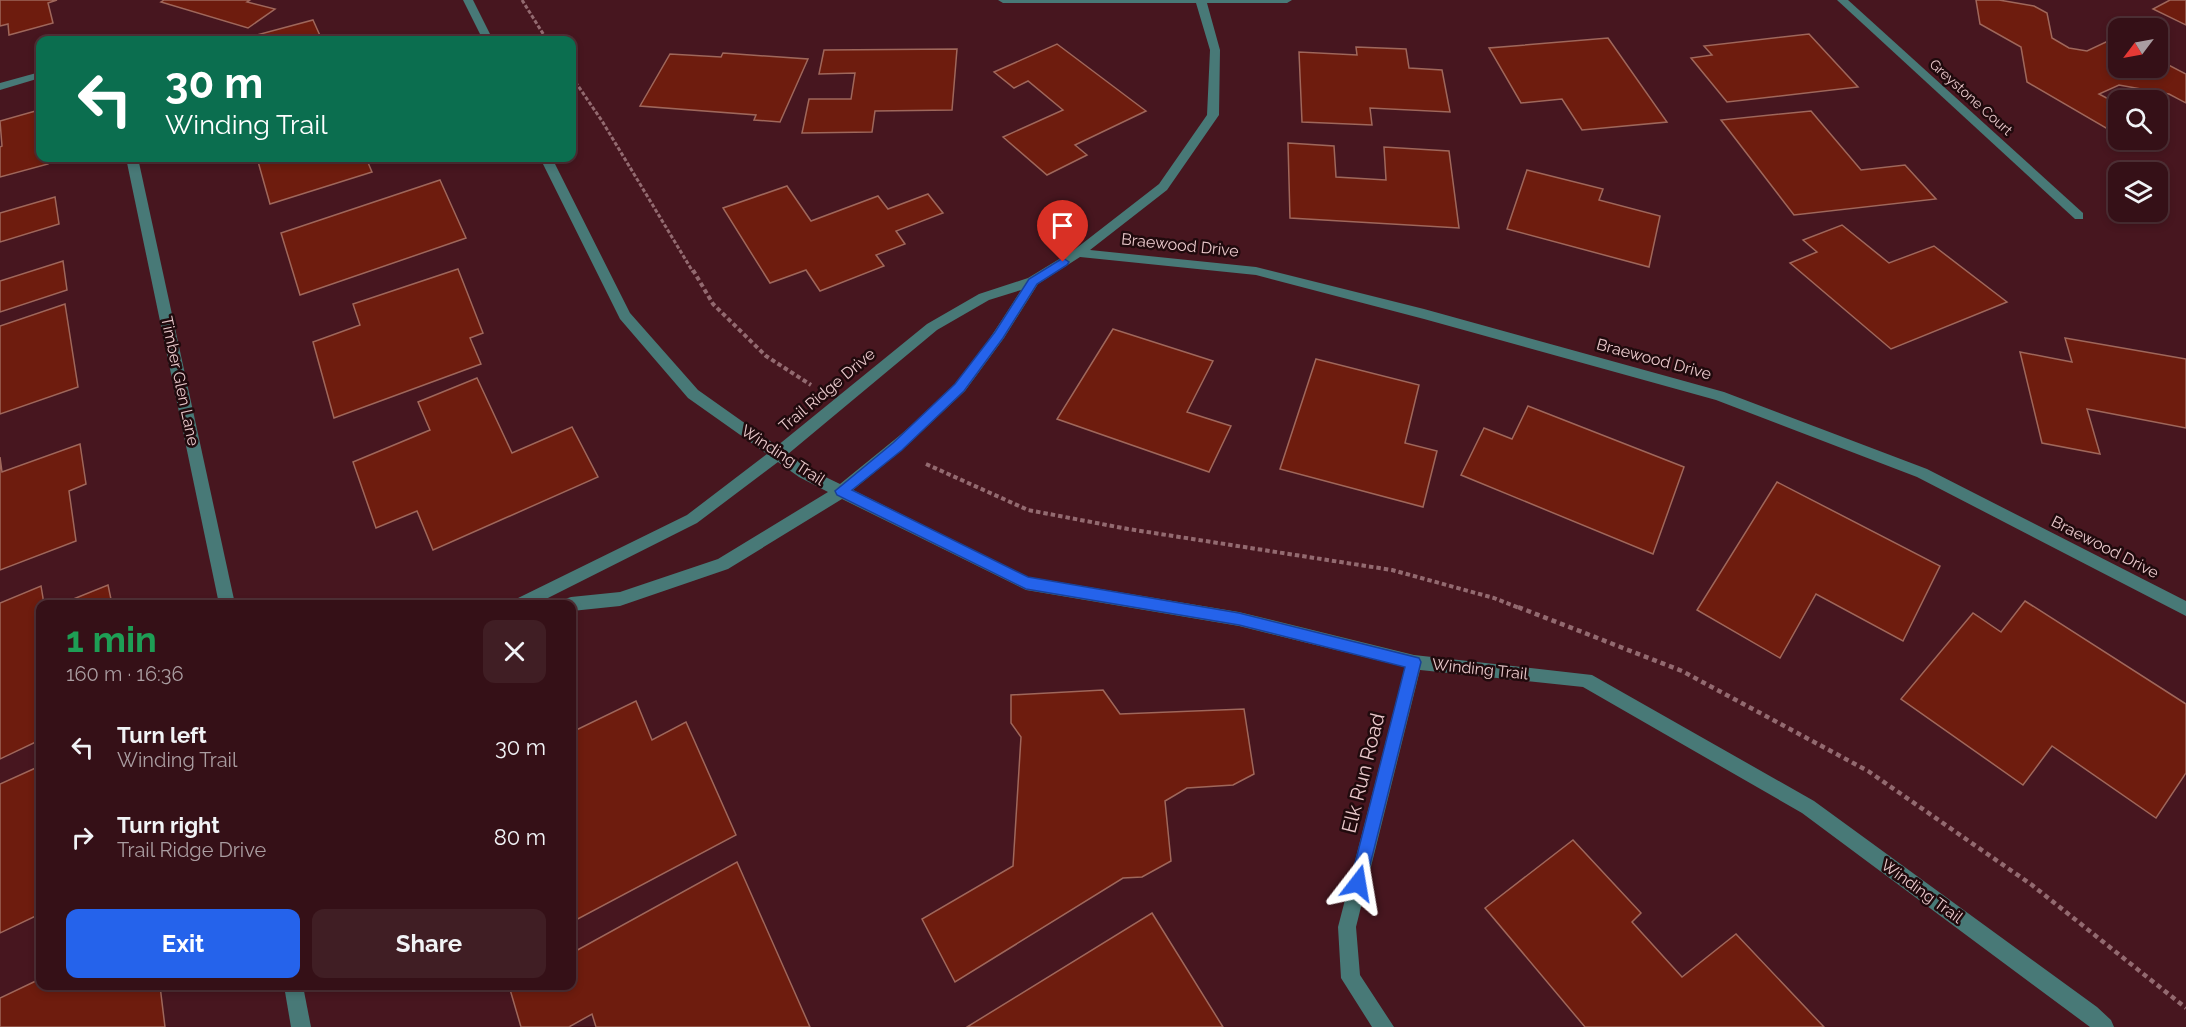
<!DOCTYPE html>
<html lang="en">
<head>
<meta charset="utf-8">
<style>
  :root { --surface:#351017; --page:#401e24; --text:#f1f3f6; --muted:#aa9da1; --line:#4f3036; --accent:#2563eb }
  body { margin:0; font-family:Raleway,sans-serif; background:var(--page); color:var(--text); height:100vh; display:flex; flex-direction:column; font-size:22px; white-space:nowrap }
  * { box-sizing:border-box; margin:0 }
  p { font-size:20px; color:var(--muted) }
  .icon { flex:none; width:33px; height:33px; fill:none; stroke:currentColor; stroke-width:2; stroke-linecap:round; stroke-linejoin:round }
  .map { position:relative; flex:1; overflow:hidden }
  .drawer { position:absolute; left:36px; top:600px; width:540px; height:390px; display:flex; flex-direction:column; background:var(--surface); border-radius:12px; box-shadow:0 3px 9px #0003,0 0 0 2px var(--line) }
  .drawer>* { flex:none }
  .hud { position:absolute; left:36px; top:36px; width:540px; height:126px; border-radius:12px; box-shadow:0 3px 9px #0003,0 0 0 2px var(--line); background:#0b6e4f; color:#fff; overflow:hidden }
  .needle { width:39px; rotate:238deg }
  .fabs { position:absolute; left:2108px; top:18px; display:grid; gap:12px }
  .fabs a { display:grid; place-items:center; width:60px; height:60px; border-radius:12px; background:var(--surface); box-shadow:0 3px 9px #0003,0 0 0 2px var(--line); font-size:30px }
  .pin { position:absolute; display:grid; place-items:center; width:51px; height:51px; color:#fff; margin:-62px -26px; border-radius:50% 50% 50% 0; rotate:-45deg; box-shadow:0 0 6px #0007 }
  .pin .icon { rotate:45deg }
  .me { position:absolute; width:66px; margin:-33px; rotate:14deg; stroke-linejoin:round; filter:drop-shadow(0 0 4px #0008) }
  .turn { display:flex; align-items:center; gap:21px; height:126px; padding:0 30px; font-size:27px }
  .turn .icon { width:78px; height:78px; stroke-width:2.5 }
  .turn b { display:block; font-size:42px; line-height:51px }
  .round { display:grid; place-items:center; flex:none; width:63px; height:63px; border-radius:12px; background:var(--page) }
  .head { display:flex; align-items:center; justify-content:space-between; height:102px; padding:0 30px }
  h1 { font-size:36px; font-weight:700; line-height:45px; color:#1e9e55 }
  .cta { display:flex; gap:12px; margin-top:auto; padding:12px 30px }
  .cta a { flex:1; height:69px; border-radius:12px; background:var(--accent); color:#fff; font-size:24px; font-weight:700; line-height:69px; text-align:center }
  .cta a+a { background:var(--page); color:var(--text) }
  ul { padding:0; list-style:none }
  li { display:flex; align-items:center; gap:18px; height:90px; padding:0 30px }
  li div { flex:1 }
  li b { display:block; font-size:22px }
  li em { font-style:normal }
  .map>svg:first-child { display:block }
  .building { fill:#6e1c0e; stroke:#9f675b; stroke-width:1.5 }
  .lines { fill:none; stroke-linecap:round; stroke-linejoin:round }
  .path-far2 { stroke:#936a70; stroke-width:3; stroke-dasharray:4 2; stroke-linecap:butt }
  .path-far1 { stroke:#936a70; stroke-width:4; stroke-dasharray:4.5 3; stroke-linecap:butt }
  .path { stroke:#936a70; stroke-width:4.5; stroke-dasharray:5 4; stroke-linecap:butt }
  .minor { fill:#487977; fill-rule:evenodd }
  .route { fill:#2563eb; stroke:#184099; stroke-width:1.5 }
  .labels { text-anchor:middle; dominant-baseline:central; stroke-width:5; stroke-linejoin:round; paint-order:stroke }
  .far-street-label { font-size:14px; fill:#eac9cc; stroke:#200a0d }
  .street-label { font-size:16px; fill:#eac9cc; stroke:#200a0d }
  .near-street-label { font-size:20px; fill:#eac9cc; stroke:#200a0d }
</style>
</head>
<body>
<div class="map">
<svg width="2186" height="1027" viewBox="0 0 2186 1027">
  <rect width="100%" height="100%" fill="#47161f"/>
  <g class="building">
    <polygon points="0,0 57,0 48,3 53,23 9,35 8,24 0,26"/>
    <polygon points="164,0 250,0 247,2 275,9 248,28 161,2"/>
    <polygon points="1976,0 1999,0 2034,6 2047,13 2052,38 2069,48 2087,51 2108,41 2118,43 2118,68 2157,68 2157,59 2186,74 2186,103 2169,94 2119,85 2099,94 2118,104 2118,135 2027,82 2021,47 1980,24"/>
    <polygon points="2170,0 2186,0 2186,25 2153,9"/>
    <polygon points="313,20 322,40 238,40"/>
    <polygon points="1809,34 1858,87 1727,102 1691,58 1712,55 1704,46"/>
    <polygon points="1608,38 1667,122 1582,130 1562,99 1521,103 1489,48"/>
    <polygon points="1057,44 1146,111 1075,145 1087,155 1047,175 1003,137 1063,110 1028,81 1014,88 994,72"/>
    <polygon points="1356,47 1406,49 1409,68 1442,70 1450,112 1370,108 1372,125 1302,122 1299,52 1357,55"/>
    <polygon points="957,49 952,110 875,111 872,132 802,133 809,99 851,99 855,73 819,74 824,50"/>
    <polygon points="723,53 808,59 780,122 754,120 756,115 640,106 670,54 721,57"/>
    <polygon points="39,110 40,158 47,158 48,164 0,177 0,147 2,146 0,121"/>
    <polygon points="1811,111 1861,170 1905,165 1936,199 1794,215 1721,120"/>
    <polygon points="1288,143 1334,146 1336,177 1386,180 1384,147 1449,151 1459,228 1290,218"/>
    <polygon points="257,158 366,158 372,172 270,204"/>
    <polygon points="1527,170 1603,189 1599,200 1660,216 1649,267 1507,229"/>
    <polygon points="440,180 466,238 300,295 281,233"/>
    <polygon points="787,186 811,221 878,196 888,209 928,194 943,213 896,231 905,244 876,255 884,266 820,291 806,270 770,283 723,208"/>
    <polygon points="55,197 59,224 0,242 0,213"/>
    <polygon points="1842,225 1889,263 1934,246 2007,302 1891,349 1790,263 1817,252 1803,240"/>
    <polygon points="63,261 67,290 0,312 0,281"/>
    <polygon points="458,269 483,333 470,338 481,364 334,418 313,342 360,325 353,304"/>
    <polygon points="65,304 78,387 0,414 0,326"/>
    <polygon points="1113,329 1213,361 1187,412 1231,426 1209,472 1057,419"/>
    <polygon points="2065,338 2186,359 2186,428 2087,409 2100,454 2042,443 2020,352 2072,362"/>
    <polygon points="1316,359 1419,385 1405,443 1437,451 1423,507 1280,469"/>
    <polygon points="477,378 512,453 572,427 598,477 433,550 417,511 376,528 353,462 430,430 418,402"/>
    <polygon points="1528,406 1684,467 1653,554 1461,475 1484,428 1512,439"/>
    <polygon points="80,444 86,484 69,491 76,541 0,570 0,457 2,472"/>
    <polygon points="1777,482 1940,566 1903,641 1816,594 1780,658 1697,610"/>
    <polygon points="108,585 112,604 61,604"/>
    <polygon points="41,586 44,604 40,604 40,740 0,759 0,603"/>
    <polygon points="2025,601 2186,704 2186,773 2156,818 2052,746 2023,785 1901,699 1973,613 2001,632"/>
    <polygon points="1103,690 1120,714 1244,709 1254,774 1233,785 1187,788 1165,801 1171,861 1142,877 1123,878 955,982 922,919 1013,866 1021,737 1011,723 1011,695"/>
    <polygon points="636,701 652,740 686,722 736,835 572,922 572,732"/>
    <polygon points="40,766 40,914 0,933 0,784"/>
    <polygon points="1573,840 1641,913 1632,922 1682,977 1736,934 1824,1027 1585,1027 1485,908"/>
    <polygon points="737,862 810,1027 596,1027 592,1014 569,1027 521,1027 509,986 572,986 572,953"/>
    <polygon points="1152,913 1223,1027 967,1027"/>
    <polygon points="40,979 40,986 160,986 165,1027 0,1027 0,998"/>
  </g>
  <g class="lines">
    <g class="path-far2">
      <polyline points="522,0 547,40"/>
      <polyline points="572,77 602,121 693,272"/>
    </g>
    <g class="path-far1">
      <polyline points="693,270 713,304 766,356 811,385"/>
      <polyline points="926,464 1028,510 1128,529 1392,570 1494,598 1522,609"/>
    </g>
    <polyline class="path" points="1518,607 1682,671 1868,771 2032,885 2186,1008"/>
    <g class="minor">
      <polygon points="463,0 473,0 493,40 483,40"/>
      <path d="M998,0H1292L1287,3H1207L1220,50L1219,115L1167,190L1090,250L1256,267L1424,309L1724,392L1927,469L2186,601V616L1917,477L1716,400L1424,319L1256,275L1080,257L1038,284L1004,338L965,391L902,450L853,490L1028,577L1239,612L1414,655L1592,675L1814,801L2097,1007L2111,1020L2114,1027H2090L1802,813L1583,687L1420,670L1356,927L1360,975L1394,1027H1372L1341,978L1338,927L1405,667L1239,626L1026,590L842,499L728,569L620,606L572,611V604H563L565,599L571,597L620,592L718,559L828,492L799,477L778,462L697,523L536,604H514L516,599L687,515L767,454L688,398L620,319L540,158H552L630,313L698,390L777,446L927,324L979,294L1028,278L1074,250L1159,184L1207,115L1210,50L1196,3H1003ZM1021,290C1001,321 980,356 955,384C920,421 879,452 840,484L809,469L788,454L937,330L989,300Z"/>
      <polygon points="1837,0 1848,0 2083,213 2083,219 2075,219"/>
      <polygon points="40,72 40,78 0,90 0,83"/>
      <polygon points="126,158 138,158 235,604 219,604"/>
      <polygon points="284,986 303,986 311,1027 291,1027"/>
    </g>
  </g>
  <polygon class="route" points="1063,258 1069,262 1067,265 1037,284 1003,338 964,391 902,450 852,490 1028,577 1239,613 1419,658 1421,662 1364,889 1358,891 1352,889 1350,883 1405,667 1239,625 1026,589 837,495 835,491 893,443 955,384 995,332 1029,279"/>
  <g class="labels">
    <g class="far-street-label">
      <text transform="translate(1971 97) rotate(42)">Greystone Court</text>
    </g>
    <g class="street-label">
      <text transform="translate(1180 245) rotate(6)">Braewood Drive</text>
      <text transform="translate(1654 359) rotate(15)">Braewood Drive</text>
      <text transform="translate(180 381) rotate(78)">Timber Glen Lane</text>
      <text transform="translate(827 390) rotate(-40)">Trail Ridge Drive</text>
      <text transform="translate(783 455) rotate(33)">Winding Trail</text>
      <text transform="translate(2105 547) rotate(27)">Braewood Drive</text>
      <text transform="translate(1480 669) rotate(6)">Winding Trail</text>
      <text transform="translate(1922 891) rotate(36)">Winding Trail</text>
    </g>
    <g class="near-street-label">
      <text transform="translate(1363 773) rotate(-76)">Elk Run Road</text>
    </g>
  </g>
</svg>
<div class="fabs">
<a><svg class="needle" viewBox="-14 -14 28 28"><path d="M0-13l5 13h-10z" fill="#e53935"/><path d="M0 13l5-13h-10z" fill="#aa9da1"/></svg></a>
<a><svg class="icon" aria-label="search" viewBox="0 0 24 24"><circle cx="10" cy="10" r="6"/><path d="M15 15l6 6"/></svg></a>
<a><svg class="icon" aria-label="layers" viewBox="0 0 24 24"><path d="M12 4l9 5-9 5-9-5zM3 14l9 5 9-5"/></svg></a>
</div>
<div class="pin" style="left:1063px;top:262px;background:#d93025"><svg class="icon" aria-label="arrive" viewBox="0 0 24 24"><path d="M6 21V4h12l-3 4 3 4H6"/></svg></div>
<svg class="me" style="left:1358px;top:883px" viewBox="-20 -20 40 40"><path d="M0-17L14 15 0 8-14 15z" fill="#2563eb" stroke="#fff" stroke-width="4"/></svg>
<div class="hud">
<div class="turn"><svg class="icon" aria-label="left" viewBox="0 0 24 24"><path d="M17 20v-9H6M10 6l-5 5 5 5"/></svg><div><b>30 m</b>Winding Trail</div></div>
</div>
<section class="drawer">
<div class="head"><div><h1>1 min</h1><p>160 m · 16:36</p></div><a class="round"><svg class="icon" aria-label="close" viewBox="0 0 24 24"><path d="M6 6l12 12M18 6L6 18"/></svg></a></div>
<ul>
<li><svg class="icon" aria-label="left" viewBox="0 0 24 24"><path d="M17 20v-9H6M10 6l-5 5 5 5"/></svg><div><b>Turn left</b><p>Winding Trail</p></div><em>30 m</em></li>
<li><svg class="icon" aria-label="right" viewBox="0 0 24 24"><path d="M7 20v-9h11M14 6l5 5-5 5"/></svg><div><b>Turn right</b><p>Trail Ridge Drive</p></div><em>80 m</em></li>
</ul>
<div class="cta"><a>Exit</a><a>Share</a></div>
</section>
</div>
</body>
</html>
